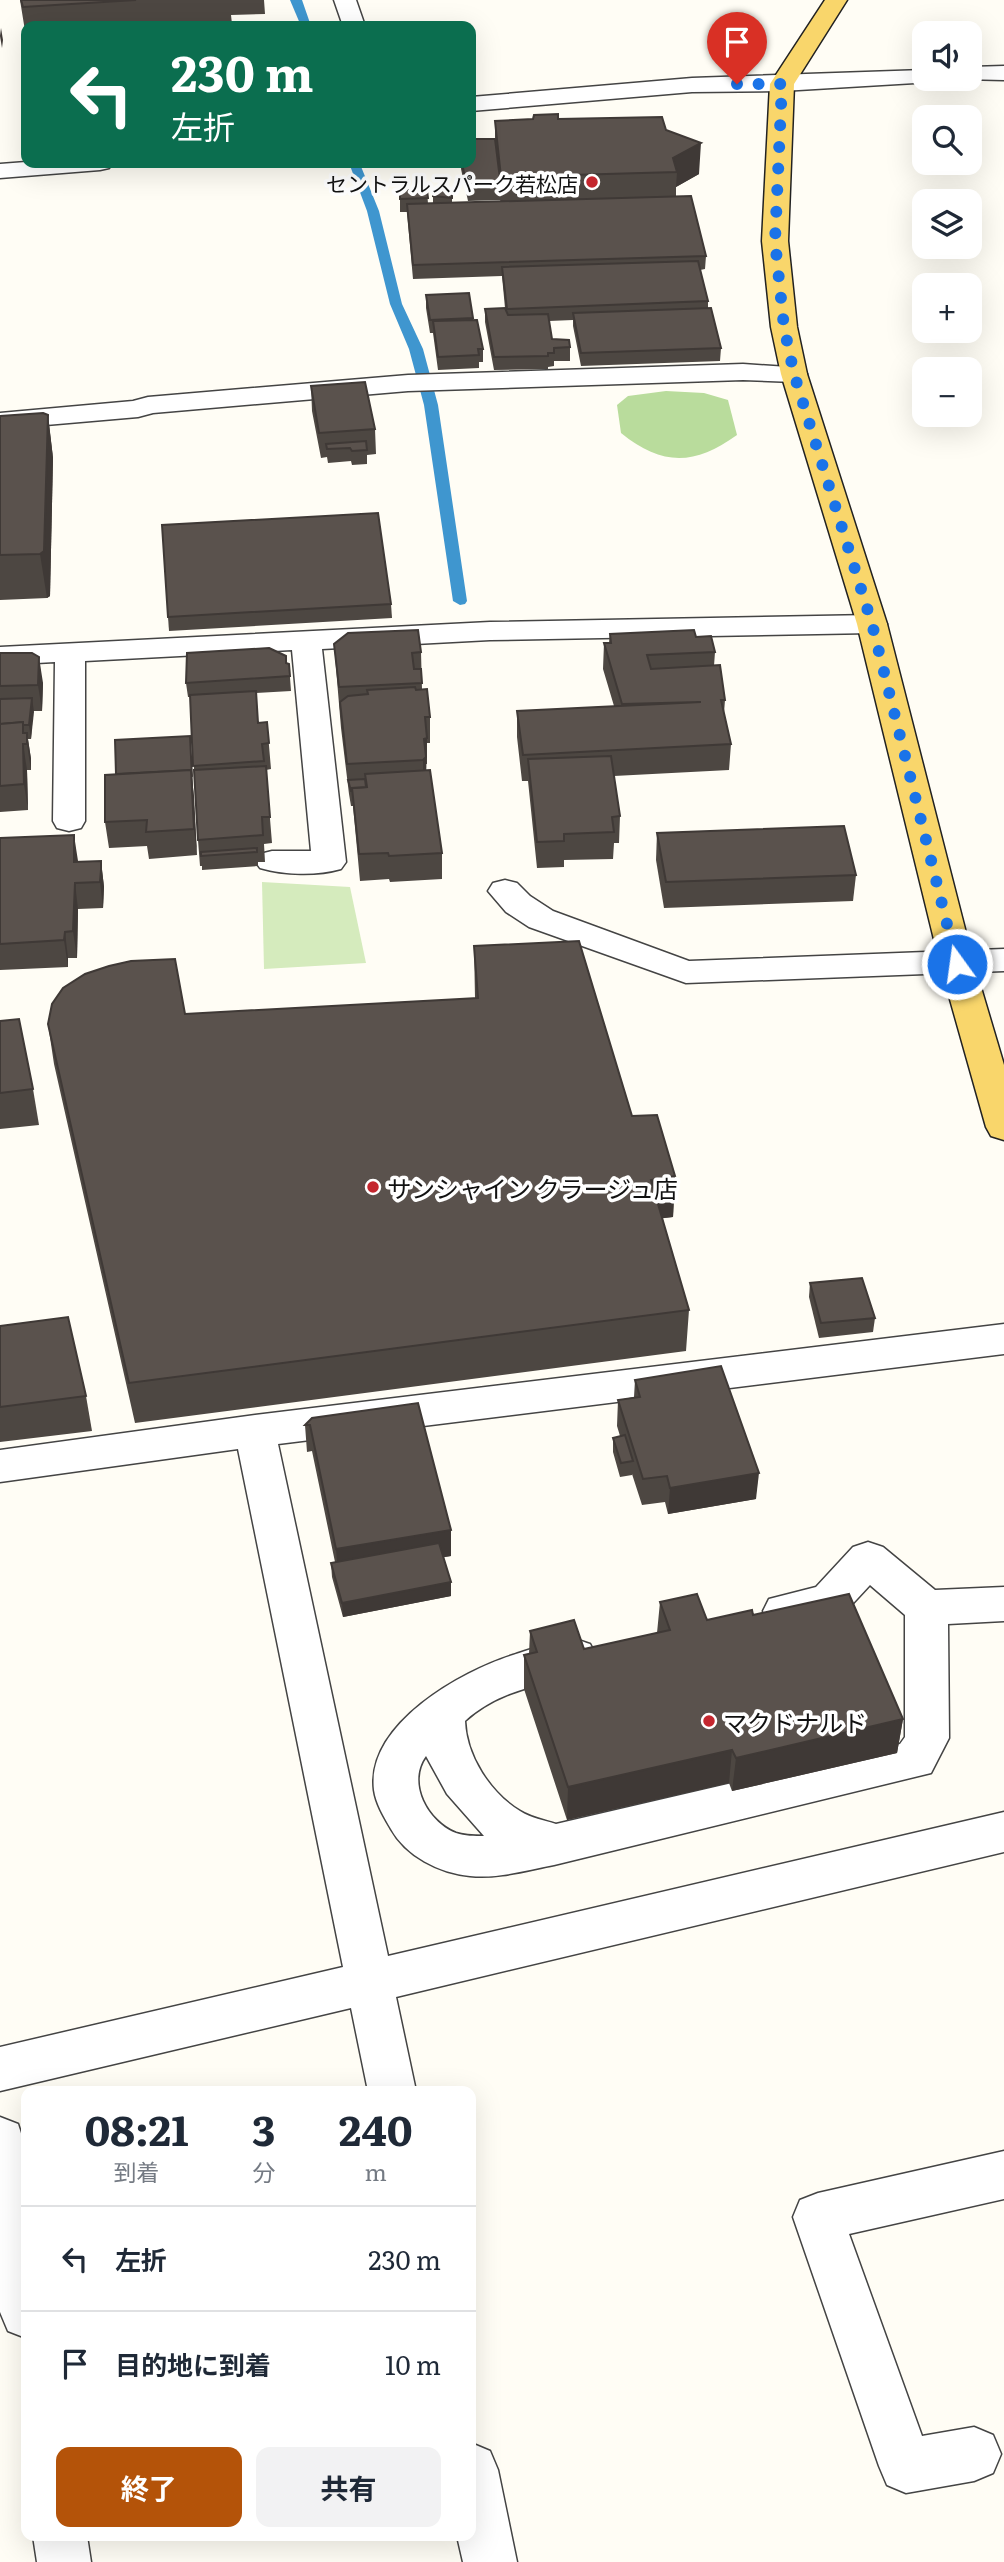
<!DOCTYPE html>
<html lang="ja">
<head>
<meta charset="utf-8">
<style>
  :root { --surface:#fff; --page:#f2f2f3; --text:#1f2937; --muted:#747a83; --line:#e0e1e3; --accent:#b45309 }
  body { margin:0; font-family:Literata,"Noto Sans JP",serif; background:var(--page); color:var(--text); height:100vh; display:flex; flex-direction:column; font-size:26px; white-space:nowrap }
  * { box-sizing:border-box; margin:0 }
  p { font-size:23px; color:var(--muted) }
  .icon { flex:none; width:38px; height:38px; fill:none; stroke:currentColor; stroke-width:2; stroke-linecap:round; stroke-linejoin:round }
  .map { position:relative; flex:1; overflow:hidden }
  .panel { position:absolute; left:21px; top:2086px; width:455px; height:455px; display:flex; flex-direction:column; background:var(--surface); border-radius:14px; box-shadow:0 7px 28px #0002 }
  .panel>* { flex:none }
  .top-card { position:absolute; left:21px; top:21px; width:455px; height:147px; border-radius:14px; box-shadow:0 7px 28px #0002; background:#0b6e4f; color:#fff; overflow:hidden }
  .fabs { position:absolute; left:912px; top:21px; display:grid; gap:14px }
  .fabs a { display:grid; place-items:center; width:70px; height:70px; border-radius:14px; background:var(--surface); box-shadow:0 7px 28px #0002; font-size:35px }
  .pin { position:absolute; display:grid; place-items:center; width:60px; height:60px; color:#fff; margin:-72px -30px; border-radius:50% 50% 50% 0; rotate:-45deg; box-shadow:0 0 7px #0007 }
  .pin .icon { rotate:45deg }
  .me { position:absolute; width:77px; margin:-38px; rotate:346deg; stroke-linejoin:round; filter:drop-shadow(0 0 5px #0008) }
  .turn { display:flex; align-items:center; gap:24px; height:147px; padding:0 35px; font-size:32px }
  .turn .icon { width:91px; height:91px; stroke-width:2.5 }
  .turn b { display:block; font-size:49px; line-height:60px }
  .eta { display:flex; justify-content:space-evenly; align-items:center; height:119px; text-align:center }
  .eta b { font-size:42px; font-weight:700; line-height:49px }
  .button { display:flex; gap:14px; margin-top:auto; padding:14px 35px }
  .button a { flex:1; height:80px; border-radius:14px; background:var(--accent); color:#fff; font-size:28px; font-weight:700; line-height:80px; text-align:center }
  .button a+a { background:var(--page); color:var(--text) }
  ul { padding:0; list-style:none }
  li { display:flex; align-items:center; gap:21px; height:105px; padding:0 35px; border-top:2px solid var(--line) }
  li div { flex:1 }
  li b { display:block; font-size:26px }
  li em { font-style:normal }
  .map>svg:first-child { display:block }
  .green { fill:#d5ebbd }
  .forest { fill:#b9dc9c }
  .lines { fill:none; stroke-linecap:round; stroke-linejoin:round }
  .stream { fill:#3f96cf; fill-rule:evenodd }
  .minor-casing { stroke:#444; stroke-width:3 }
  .major-casing { stroke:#222; stroke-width:3 }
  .minor { fill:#fff; fill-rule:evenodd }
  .major { fill:#f9d66b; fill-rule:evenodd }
  .wall { fill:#4d4742 }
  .shaded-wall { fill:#3f3936 }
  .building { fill:#5a524d; stroke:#3f3936; stroke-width:2 }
  .route { stroke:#1a73e8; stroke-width:12; stroke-dasharray:0 21.6 }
  .poi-dot { fill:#c4262e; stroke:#fff; stroke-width:2.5 }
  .labels { text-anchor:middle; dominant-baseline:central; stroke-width:7; stroke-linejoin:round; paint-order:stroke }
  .far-poi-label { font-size:21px; fill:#111; stroke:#fff; text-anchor:end }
  .poi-label { font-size:24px; fill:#111; stroke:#fff; text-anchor:start }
</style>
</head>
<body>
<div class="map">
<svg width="1004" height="2562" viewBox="0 0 1004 2562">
  <rect width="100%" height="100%" fill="#fffdf5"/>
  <polygon class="green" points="262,882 350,887 366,963 264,969"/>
  <path class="forest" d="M666,391L704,393L728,400L737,435C694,466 662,466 621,433L617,405L628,396Z"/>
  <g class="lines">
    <g class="stream">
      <polygon points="290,0 302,0 311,26 301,26"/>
      <polygon points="349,163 360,164 379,211 402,304 423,349 438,405 467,601 465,604 460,605 453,601 424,405 409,349 390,304 367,211"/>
    </g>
    <defs>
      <g id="minor">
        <polygon points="334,0 356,0 365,26 343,26"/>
        <polygon points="1004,66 1004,80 962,79 970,79 970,67"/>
        <polygon points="924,70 924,79 934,79 932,82 782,91 692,92 471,111 471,97 692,78"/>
        <polygon points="26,162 26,163 112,163 109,168 100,170 0,178 0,164"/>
        <polygon points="743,364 803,368 807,374 803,380 794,382 743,380 408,391 153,413 138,417 0,429 0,413 133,401 148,397 408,375"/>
        <path d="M872,615L883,618L887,624L883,630L872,633L490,640L322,649L346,862L341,869C317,876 284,875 260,868L255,861L260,854L272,851H311L292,650L85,661V821L81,828L69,831L57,828L53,821L55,662L0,665V647L490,622Z"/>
        <polygon points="505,880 517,883 530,896 553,911 689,961 1004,949 1004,971 686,983 529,927 506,912 488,891 493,883"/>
        <polygon points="1004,1324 1004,1354 278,1444 388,1956 1004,1812 1004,1852 396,1997 416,2091 368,2091 351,2008 0,2091 0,2047 343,1967 238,1449 0,1482 0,1450 255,1415"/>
        <path d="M868,1542L883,1547L935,1590L1004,1587V1621L948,1624L949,1738L931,1773L554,1865C527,1870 498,1879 470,1876C439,1873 406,1856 391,1829C384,1817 376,1804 374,1790C366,1724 462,1671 513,1655C529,1650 560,1638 575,1639C580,1640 586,1643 590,1644L597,1657L590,1670C546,1685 501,1688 465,1721C466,1755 490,1793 520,1811C531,1818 544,1820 556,1824L900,1744L905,1737V1615L870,1585L844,1613L784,1628L769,1623L763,1611L769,1599L816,1587L853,1547ZM426,1756L447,1794L484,1836C474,1836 465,1836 456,1833C428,1822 406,1783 426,1756Z"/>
        <polygon points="0,2117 18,2124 26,2149 26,2338 8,2331 0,2312"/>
        <polygon points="1004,2151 1004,2199 849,2234 922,2436 974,2427 993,2435 1001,2454 993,2473 974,2481 906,2493 887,2485 879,2466 793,2217 800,2200 818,2193"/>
        <polygon points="471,2443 490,2451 498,2470 517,2562 463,2562 457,2536 471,2536"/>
        <polygon points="33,2536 87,2536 91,2562 37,2562"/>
      </g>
      <polygon id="major" points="825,0 847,0 794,84 788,241 797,327 807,374 887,624 974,964 1004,1065 1004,1140 991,1136 986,1127 940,964 857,624 781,374 771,327 762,241 770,84"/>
    </defs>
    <use href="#minor" class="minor-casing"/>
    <use href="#major" class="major-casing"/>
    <use href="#minor" class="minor"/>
    <use href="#major" class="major"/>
  </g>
  <g class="wall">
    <polygon points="20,0 264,0 265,14 231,15 232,24 197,26 26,26 26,37"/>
    <polygon points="558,119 666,130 699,174 676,187 676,197 706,256 705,269 700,270 708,301 708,308 721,348 720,361 581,366 573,326 573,320 549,321 552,339 570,347 570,361 554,361 554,366 548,367 548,369 494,370 485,322 485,309 505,308 502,276 413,279 407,212 400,212 400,190 427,190 428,204 433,204 433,190 452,191 452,203 501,202 500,200 468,201 461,169 461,163 471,163 495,139 495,121"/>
    <polygon points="469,293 473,320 483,349 483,362 479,362 479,368 438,370 433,333 430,333 426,308 426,295"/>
    <polygon points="311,386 375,429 376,454 367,455 367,464 352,465 351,461 328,463 327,457 321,458 312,411"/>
    <polygon points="48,415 53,458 50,596 47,598 0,600 0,416"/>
    <polygon points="391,604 392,618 169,631 168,617"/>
    <polygon points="610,634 696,637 715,652 714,666 725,700 724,713 731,744 729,770 614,776 620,816 619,843 614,843 613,859 564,860 564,867 537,868 528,781 522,781 517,737 517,711 614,706 603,669 604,643 609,643"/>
    <polygon points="334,644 421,652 422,689 430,717 430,743 427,743 427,764 426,764 426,770 442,853 442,879 390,882 389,879 360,881 353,806 351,806 349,794 341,728"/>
    <polygon points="0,653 43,683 42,711 33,711 31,739 28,739 31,759 31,770 27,770 28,810 0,812"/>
    <polygon points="286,663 289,664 291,691 256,693 258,723 267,722 271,769 266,770 272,843 264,844 265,862 258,862 258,866 202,870 202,866 200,866 198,840 190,697 188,697 186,683"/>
    <polygon points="190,736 197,855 149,859 147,846 109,848 105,822 116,774"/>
    <polygon points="657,833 856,875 853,901 664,908 656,860"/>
    <polygon points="0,838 78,862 101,861 104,887 103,908 78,909 77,958 68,958 68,967 0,970"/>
    <polygon points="474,946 632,1116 675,1176 673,1217 662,1218 689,1310 686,1351 135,1423 54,1064 48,1024 185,1014 475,998"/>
    <polygon points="0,1021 33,1089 39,1125 0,1129"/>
    <polygon points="810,1283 875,1318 873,1332 819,1338 809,1297"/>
    <polygon points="0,1326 86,1396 92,1431 0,1442"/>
    <polygon points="635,1380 756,1499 668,1514 665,1502 642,1505 632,1474 632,1475 620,1477 613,1452 613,1438 620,1436 617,1426 618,1400 634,1397"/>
    <polygon points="312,1418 451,1556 443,1557 451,1596 343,1617 332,1577 331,1563 335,1562 312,1451 307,1452 305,1425"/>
    <polygon points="660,1602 707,1620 753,1615 903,1719 897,1753 732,1791 729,1783 567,1820 524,1689 524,1655 529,1654 530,1631 584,1649 657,1633"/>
  </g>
  <g class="shaded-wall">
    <polygon points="1,28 3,40 2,48 0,36"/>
    <polygon points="701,143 699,174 676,187 677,172 673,158"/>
    <polygon points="48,415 53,458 50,596 47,598 40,554"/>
    <polygon points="39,657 43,683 42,711 38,685"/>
    <polygon points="32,698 34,712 31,739 29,725"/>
    <polygon points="27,733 31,759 31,770 27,744"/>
    <polygon points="427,738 426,783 423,786 423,760 424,739"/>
    <polygon points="23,744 27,770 28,810 24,784"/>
    <polygon points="191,770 194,796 197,855 194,829"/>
    <polygon points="74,835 78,861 78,883 74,862"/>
    <polygon points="101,861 104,887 103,908 100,882"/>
    <polygon points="75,883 78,909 77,958 73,931"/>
    <polygon points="65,932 68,958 68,967 64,940"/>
    <polygon points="675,1176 673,1217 648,1220 651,1180"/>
    <polygon points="759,1473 756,1499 668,1514 670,1488"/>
    <polygon points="451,1530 451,1556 338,1575 336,1549"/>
    <polygon points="451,1582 451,1596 343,1617 342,1603"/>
    <polygon points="903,1719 897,1753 732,1791 736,1758"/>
    <polygon points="732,1750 729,1783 567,1820 568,1787"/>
  </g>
  <g class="building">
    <polygon points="21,0 136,0 23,7"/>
    <polygon points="558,114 558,119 662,117 666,130 701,143 673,158 677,172 501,177 495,121 533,119 534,115"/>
    <polygon points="471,139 495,139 501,187 467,188 462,163 471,163"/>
    <polygon points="400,190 427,190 428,198 400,199"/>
    <polygon points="433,190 452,191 452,198 433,196"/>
    <polygon points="691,196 706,256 413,265 407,204"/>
    <polygon points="698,261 708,301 507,309 502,267"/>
    <polygon points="469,293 473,318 430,320 426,295"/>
    <polygon points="505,308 508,315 548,314 552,339 569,340 570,347 554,348 554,353 548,353 548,356 494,357 485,309"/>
    <polygon points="711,308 721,348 581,353 573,313"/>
    <polygon points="477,320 483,349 478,349 479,355 438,357 433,321"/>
    <polygon points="365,382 375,429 319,433 311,386"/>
    <polygon points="43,413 48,415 44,551 40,554 0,555 0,416"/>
    <polygon points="366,441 367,450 352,451 350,448 327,449 326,444"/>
    <polygon points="378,513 391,604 168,617 162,525"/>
    <polygon points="418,630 421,652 412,653 414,669 421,669 422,683 339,687 334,644 348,633"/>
    <polygon points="694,630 696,637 711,636 715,652 647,655 651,669 720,665 725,700 721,700 731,744 523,755 517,711 701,702 622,704 604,643 611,643 610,634"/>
    <polygon points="269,648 286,656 286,663 289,664 290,676 186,683 187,653"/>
    <polygon points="0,653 32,653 39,657 38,685 0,686"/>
    <polygon points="415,687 416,690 427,689 430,717 425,717 427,738 424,739 426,757 423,760 347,764 340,702 348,696 368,694 367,690"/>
    <polygon points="256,691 258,723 267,722 269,743 262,744 264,761 193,766 190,695"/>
    <polygon points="32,698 29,725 23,725 23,722 0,724 0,699"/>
    <polygon points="23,722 23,733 27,733 27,744 23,744 24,784 0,786 0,724"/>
    <polygon points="190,736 192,777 191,770 116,774 115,740"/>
    <polygon points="611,756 620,816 612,817 614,832 564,834 564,841 537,842 528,759"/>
    <polygon points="266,766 270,817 262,817 263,835 198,840 194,770"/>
    <polygon points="191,770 194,829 146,832 147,820 105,822 105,775"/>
    <polygon points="430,770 442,853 389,856 388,853 359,854 352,788 367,787 365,774"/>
    <polygon points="365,779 366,787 352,788 352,791 351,791 348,780"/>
    <polygon points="844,826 856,875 666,882 657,833"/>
    <polygon points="74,835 74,862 101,861 101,870 100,882 75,883 73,931 65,932 64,940 0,944 0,838"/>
    <polygon points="257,848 257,852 201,856 201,852"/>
    <polygon points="579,941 632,1116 657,1115 675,1176 651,1180 689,1310 129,1383 48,1024 52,1004 63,988 85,974 109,966 131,961 175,959 185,1014 478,998 474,946"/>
    <polygon points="19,1019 33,1089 0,1093 0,1021"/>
    <polygon points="862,1278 875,1318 821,1323 810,1283"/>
    <polygon points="68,1317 86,1396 0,1407 0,1326"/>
    <polygon points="721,1366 759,1473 670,1488 667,1476 643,1479 618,1400 640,1397 635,1380"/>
    <polygon points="418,1403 451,1530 336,1549 310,1425 305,1425 312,1418"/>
    <polygon points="625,1435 633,1461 621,1463 613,1438"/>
    <polygon points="439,1543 451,1582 342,1603 331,1563"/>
    <polygon points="697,1594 707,1620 752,1610 753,1615 849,1594 903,1719 736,1758 732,1750 568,1787 524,1655 537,1652 530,1631 574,1620 584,1649 670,1630 660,1602"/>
  </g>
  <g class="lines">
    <polyline class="route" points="737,84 782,84 775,241 784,327 794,374 872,624 957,964"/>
  </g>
  <g class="poi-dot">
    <circle cx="592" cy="182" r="7"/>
    <circle cx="373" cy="1187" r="7"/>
    <circle cx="709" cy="1721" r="7"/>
  </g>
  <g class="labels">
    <g class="far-poi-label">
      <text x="578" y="182">セントラルスパーク若松店</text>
    </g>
    <g class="poi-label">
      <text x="387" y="1187">サンシャイン クラージュ店</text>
      <text x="723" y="1721">マクドナルド</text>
    </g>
  </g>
</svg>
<div class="fabs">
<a><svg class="icon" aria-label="sound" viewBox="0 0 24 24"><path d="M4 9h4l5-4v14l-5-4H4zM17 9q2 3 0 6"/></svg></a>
<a><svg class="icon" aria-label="search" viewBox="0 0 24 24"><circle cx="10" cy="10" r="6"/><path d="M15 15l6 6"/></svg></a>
<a><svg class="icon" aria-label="layers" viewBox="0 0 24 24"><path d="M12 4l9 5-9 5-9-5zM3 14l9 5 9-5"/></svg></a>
<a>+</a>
<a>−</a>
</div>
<div class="pin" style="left:737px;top:84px;background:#d93025"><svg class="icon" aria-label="arrive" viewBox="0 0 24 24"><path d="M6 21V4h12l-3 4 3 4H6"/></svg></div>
<svg class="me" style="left:957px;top:964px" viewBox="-20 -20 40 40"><circle r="17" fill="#1a73e8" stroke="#fff" stroke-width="3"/><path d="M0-11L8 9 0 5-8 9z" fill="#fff"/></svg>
<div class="top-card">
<div class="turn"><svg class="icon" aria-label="left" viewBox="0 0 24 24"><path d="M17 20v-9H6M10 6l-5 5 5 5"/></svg><div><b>230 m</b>左折</div></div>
</div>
<section class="panel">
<div class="eta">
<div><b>08:21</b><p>到着</p></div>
<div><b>3</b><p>分</p></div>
<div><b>240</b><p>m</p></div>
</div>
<ul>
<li><svg class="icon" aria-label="left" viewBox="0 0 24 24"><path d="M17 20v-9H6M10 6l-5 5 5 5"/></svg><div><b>左折</b></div><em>230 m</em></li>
<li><svg class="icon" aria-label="arrive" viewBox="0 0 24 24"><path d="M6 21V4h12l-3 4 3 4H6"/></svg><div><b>目的地に到着</b></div><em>10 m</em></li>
</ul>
<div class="button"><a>終了</a><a>共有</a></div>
</section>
</div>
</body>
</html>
